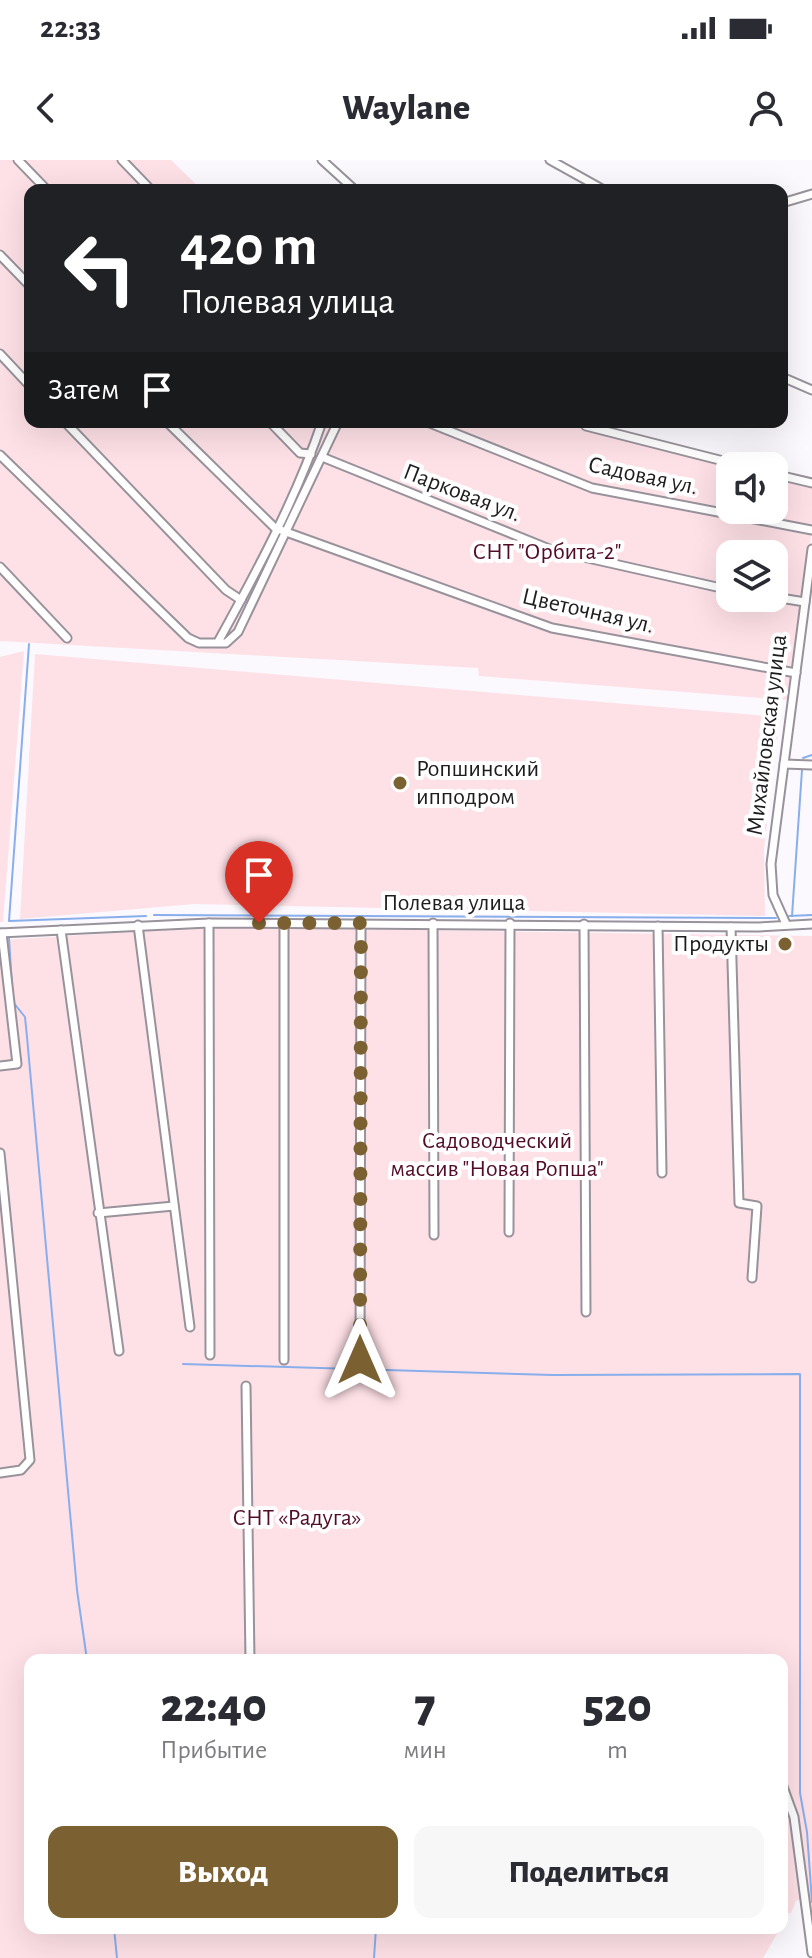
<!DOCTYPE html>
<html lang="ru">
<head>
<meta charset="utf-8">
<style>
  :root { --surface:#fff; --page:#f7f7f7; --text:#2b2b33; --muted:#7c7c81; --accent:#7b6132 }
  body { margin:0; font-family:"Alegreya Sans",sans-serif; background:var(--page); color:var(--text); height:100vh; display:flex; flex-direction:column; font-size:30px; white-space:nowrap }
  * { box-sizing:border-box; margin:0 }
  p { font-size:26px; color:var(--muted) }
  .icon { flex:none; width:44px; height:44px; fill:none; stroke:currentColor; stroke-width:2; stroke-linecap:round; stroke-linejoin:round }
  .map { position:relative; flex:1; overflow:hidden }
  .panel { position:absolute; left:24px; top:1494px; width:764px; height:280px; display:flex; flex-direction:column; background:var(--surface); border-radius:16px; box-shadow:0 8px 32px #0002 }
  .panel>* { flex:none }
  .hud { position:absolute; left:24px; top:24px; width:764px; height:244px; border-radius:16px; box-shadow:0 8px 32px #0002; background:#202124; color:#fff; overflow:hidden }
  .tools { position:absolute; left:716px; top:292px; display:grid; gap:16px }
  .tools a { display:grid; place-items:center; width:72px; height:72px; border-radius:16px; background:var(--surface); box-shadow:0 8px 32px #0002; font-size:40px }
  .pin { position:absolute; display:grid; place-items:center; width:68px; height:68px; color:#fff; margin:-82px -34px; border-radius:50% 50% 50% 0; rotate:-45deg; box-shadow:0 0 8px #0007 }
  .pin .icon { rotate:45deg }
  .me { position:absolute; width:88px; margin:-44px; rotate:0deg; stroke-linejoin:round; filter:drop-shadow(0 0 6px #0008) }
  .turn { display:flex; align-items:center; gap:28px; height:168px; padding:0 24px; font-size:36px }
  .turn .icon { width:104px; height:104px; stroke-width:2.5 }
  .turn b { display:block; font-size:56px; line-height:68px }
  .then { display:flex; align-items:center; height:76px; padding:0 24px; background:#0003; gap:16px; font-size:30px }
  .eta { display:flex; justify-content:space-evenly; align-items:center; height:136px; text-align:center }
  .eta b { font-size:48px; font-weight:800; line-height:56px }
  .action { display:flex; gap:16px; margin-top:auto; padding:16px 24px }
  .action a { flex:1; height:92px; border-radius:16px; background:var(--accent); color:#fff; font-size:32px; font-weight:800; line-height:92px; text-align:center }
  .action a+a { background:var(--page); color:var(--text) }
  .status { display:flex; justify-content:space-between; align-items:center; height:56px; padding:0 40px; background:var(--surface); direction:ltr }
  .status svg { height:22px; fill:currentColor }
  header { display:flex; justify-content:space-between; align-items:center; height:104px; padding:0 24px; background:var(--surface); font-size:36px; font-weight:800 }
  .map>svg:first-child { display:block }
  .green { fill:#fee1e7; fill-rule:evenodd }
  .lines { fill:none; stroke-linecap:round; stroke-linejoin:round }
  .stream { stroke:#89aeec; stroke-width:2 }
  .street-casing { stroke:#98929b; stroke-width:11 }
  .street { stroke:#fff; stroke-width:7 }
  .route { stroke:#7b6132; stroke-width:14; stroke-dasharray:0 25.2 }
  .poi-dot { fill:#7b6132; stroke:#fff; stroke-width:3 }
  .labels { text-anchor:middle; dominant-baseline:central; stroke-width:8; stroke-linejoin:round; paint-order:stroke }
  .street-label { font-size:24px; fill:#1e1c1f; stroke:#fff }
  .park-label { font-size:24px; fill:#530c27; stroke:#fff }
  .poi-label { font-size:24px; fill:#1e1c1f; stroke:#fff; text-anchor:start }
</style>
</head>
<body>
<div class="status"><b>22:33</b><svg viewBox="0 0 49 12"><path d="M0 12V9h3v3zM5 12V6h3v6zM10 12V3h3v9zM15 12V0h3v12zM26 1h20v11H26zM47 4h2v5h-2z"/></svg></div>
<header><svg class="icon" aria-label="back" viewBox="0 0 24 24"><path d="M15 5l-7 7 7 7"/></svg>Waylane<svg class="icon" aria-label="person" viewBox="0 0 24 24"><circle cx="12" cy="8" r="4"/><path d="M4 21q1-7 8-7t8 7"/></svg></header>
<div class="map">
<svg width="812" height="1798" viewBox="0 0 812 1798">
  <rect width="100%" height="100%" fill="#fbf8fe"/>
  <g class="green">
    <path d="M0,0H171L202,30H30V262H568L733,306H730V350H774V316L812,326V370L787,540L479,516L478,508L0,481ZM730,394H774V438H730Z"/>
    <polygon points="24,491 3,762 0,762 0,497"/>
    <polygon points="35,494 780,557 764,688 765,756 194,744 20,759"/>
    <polygon points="214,767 812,776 812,1793 803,1738 796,1741 791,1753 782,1754 782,1500 30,1500 30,1768 778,1768 778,1772 763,1798 0,1798 0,780"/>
  </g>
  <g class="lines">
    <g class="stream">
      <polyline points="29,484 9,761 146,756"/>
      <polyline points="803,598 812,595"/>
      <polyline points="154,755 776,758"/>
      <polyline points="789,756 812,755"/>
      <polyline points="792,756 802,610"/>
      <polyline points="9,778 13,842 25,857 27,877 77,1430 87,1500"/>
      <polyline points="183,1204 553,1215 800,1214 800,1633 807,1672 812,1742"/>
      <polyline points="114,1768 117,1798"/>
      <polyline points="374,1798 376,1768"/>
    </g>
    <defs>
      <g id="street">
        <polyline points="18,0 47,30"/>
        <polyline points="122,0 151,30"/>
        <polyline points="322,0 355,30"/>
        <polyline points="550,0 604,30"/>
        <polyline points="782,43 812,34"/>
        <polyline points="0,95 30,126"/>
        <polyline points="0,194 30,226"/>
        <polyline points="782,217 812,230"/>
        <polyline points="65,262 226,430 241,440"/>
        <polyline points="167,262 275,368 552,468 796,513"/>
        <polyline points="270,262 300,293 311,294"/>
        <polyline points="427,262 592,328 812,370"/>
        <polyline points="586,266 743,306"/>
        <polyline points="0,295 188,478 199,483 226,483 238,472 338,262"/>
        <polyline points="322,297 552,390 730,430"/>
        <polyline points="774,314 812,323"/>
        <polyline points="0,407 67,478"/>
        <polyline points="774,437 805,442"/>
        <path d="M218,482C256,413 297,337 322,262"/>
        <polyline points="784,604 812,605"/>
        <polyline points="209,763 210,1195"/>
        <polyline points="433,763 434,1075"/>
        <polyline points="584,764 586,1152"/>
        <polyline points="786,764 773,735 771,704 812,389"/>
        <polyline points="138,765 190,1167"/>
        <polyline points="658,766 662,1013"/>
        <polyline points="731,767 739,1043 757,1046 752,1118"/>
        <polyline points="61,770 119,1191"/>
        <polyline points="0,773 209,763 758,767 812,764"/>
        <polyline points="0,906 17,904 2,773"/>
        <polyline points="0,993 30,1300 21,1310 0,1313"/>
        <polyline points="98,1053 174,1046"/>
        <polyline points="509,1072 510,763"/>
        <polyline points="284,1200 284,763"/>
        <polyline points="360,1200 361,763"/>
        <polyline points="246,1226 250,1500"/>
        <polyline points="782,1624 794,1657 812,1793"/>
      </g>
    </defs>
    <use href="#street" class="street-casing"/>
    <use href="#street" class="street"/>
  </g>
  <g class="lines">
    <polyline class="route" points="259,763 361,763 360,1200"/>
  </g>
  <g class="poi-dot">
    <circle cx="400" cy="623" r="8"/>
    <circle cx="785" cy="784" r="8"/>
  </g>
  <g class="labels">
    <g class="street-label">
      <text transform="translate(643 316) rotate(12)">Садовая ул.</text>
      <text transform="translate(462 333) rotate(21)">Парковая ул.</text>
      <text transform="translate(588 451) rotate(13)">Цветочная ул.</text>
      <text transform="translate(767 575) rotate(-83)">Михайловская улица</text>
      <text x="454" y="743">Полевая улица</text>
    </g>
    <g class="park-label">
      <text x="547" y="392">СНТ "Орбита-2"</text>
      <text x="497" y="981">Садоводческий<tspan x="497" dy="28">массив "Новая Ропша"</tspan></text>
      <text x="297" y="1358">СНТ «Радуга»</text>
    </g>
    <g class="poi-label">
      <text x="416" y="609">Ропшинский<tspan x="416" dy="28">ипподром</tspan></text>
      <text x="769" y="784" text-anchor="end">Продукты</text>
    </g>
  </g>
</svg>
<div class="tools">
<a><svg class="icon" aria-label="sound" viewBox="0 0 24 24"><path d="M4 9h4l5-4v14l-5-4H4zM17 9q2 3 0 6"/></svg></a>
<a><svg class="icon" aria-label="layers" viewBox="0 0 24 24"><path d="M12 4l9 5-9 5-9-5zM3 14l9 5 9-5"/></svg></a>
</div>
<div class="pin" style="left:259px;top:763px;background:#d93025"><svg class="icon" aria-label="arrive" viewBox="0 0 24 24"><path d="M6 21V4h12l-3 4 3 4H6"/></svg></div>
<svg class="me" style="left:360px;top:1200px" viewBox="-20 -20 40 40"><path d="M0-17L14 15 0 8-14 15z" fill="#7b6132" stroke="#fff" stroke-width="4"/></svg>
<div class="hud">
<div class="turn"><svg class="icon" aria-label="left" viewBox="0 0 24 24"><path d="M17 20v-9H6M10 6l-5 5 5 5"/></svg><div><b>420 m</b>Полевая улица</div></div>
<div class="then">Затем<svg class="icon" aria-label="arrive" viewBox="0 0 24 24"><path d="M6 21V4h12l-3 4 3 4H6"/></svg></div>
</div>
<section class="panel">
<div class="eta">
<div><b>22:40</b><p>Прибытие</p></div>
<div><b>7</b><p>мин</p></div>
<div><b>520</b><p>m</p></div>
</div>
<div class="action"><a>Выход</a><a>Поделиться</a></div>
</section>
</div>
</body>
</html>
